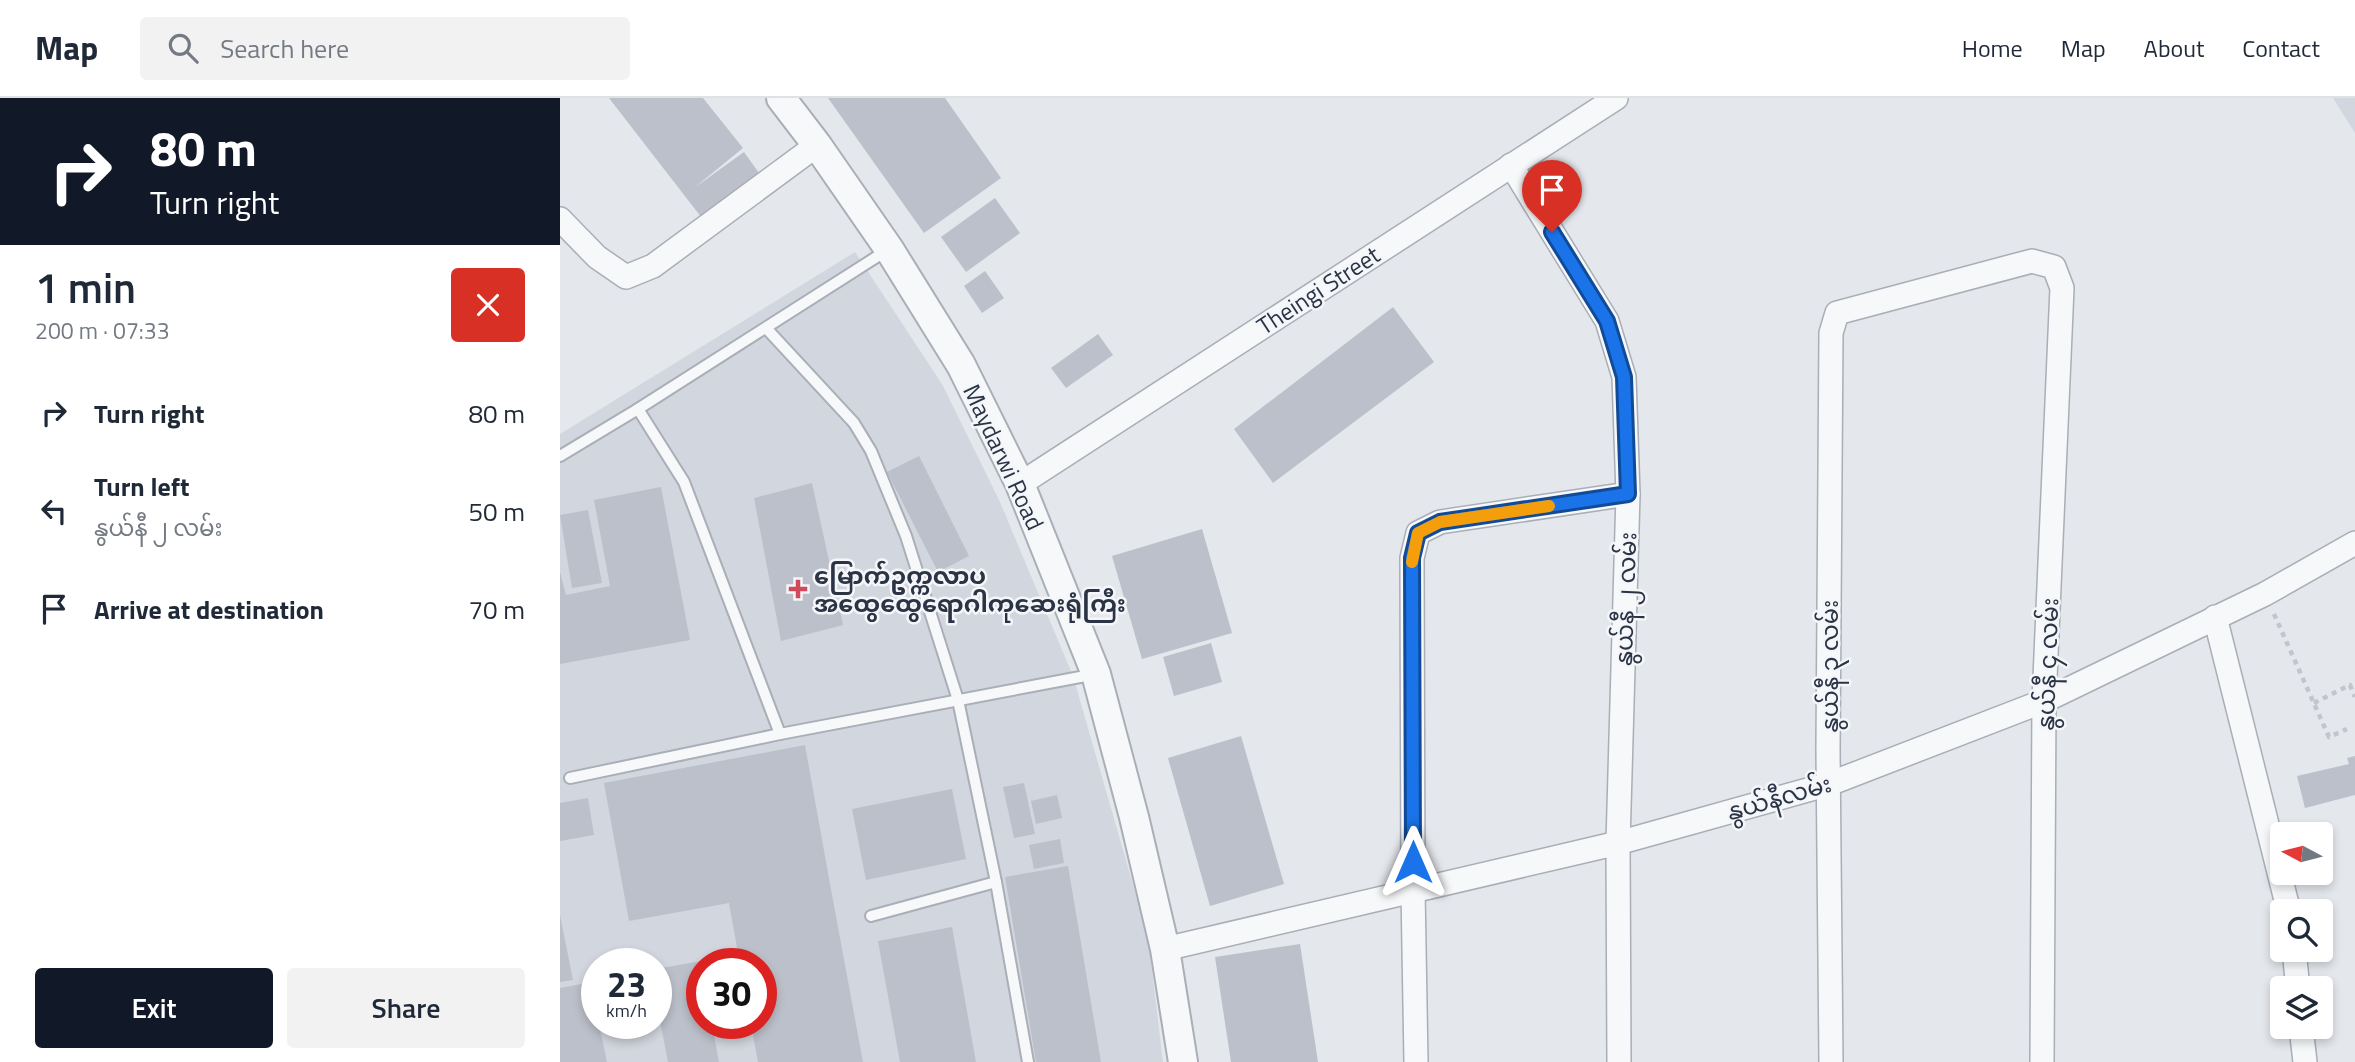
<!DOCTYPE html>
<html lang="en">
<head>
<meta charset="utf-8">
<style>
  :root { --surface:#fff; --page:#f2f2f3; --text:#1f2937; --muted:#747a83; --line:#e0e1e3; --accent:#111827 }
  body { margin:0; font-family:"Titillium Web","Noto Sans Myanmar",sans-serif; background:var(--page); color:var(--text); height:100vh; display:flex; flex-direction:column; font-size:26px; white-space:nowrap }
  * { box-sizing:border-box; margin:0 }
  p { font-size:23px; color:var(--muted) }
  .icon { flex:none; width:38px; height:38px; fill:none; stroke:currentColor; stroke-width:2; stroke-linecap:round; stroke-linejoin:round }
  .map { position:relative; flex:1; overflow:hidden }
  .side { display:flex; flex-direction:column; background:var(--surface); width:560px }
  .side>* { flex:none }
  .banner { background:#111827; color:#fff; overflow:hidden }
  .needle { width:46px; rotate:277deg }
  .tools { position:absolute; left:1710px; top:724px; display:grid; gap:14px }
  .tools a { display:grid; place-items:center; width:63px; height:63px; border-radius:7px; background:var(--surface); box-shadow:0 4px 10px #0003; font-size:35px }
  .speed { position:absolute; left:21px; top:850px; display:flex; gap:14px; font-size:35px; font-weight:700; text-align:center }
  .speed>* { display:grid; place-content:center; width:91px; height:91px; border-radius:50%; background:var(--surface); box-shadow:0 4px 10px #0003; line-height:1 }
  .speed small { font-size:18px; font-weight:400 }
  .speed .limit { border:10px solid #d22; background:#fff; color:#111 }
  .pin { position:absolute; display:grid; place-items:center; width:60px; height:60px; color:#fff; margin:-72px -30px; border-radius:50% 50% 50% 0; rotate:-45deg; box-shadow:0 0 7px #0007 }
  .pin .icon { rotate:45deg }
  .me { position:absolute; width:77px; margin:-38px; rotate:0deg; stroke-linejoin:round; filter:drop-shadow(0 0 5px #0008) }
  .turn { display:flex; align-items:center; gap:24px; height:147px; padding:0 35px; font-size:32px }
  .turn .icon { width:91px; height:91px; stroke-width:2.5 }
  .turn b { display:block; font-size:49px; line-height:60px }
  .round { display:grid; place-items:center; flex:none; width:74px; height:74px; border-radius:7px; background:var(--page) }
  .overview { display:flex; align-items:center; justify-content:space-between; height:119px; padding:0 35px }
  h1 { font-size:42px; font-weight:600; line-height:52px }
  .button { display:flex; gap:14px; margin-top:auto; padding:14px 35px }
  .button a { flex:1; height:80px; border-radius:7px; background:var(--accent); color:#fff; font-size:28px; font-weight:600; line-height:80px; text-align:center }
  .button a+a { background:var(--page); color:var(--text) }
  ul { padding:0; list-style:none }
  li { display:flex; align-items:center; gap:21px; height:98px; padding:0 35px }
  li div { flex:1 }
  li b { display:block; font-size:26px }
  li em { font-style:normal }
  header { display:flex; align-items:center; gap:42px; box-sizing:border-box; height:98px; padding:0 35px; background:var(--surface); border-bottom:2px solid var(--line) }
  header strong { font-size:33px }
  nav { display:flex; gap:38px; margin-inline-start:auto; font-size:24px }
  .search { width:490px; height:63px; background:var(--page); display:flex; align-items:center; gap:18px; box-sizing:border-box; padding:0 24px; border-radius:7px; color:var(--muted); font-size:26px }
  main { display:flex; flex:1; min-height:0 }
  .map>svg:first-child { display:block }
  .built { fill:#d2d6de; fill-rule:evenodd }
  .building { fill:#bbc0ca }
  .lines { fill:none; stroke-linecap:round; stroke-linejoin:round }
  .service-casing { stroke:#a9aeb7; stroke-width:14 }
  .minor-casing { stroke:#a9aeb7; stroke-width:26 }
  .tertiary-casing { stroke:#a9aeb7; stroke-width:32 }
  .path { stroke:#c2c5cb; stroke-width:4.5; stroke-dasharray:5 5; stroke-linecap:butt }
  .service { stroke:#f7f8fa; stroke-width:10 }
  .minor { stroke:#f7f8fa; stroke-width:23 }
  .tertiary { stroke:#f7f8fa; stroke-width:28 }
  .route-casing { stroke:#114b97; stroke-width:18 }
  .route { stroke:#1a73e8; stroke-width:12 }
  .slow { stroke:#f59e0b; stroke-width:12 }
  .poi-dot { fill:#d1495b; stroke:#f4f6f9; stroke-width:2.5 }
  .labels { text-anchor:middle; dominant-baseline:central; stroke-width:5; stroke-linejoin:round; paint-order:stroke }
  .street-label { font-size:24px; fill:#2b3445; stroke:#f4f6f9 }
  .poi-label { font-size:24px; font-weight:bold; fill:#2b3445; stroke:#f4f6f9; text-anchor:start }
</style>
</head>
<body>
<header>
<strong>Map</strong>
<div class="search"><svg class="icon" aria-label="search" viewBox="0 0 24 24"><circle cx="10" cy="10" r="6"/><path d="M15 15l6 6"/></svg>Search here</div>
<nav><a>Home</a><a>Map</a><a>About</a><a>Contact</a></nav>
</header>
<main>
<section class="side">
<div class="banner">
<div class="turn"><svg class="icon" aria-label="right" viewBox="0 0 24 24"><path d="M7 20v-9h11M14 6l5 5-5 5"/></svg><div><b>80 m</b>Turn right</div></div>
</div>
<div class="overview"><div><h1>1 min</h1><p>200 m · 07:33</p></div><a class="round" style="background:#d93025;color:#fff"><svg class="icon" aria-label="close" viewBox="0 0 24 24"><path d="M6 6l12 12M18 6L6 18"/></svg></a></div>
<ul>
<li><svg class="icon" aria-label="right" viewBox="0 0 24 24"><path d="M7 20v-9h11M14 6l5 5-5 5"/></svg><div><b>Turn right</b></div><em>80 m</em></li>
<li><svg class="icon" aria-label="left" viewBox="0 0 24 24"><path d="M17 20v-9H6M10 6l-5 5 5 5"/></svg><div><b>Turn left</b><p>နွယ်နီ ၂ လမ်း</p></div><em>50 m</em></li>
<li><svg class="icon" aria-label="arrive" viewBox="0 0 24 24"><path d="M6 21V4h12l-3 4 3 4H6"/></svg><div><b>Arrive at destination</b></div><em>70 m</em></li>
</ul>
<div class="button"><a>Exit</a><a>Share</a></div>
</section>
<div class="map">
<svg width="1795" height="964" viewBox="0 0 1795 964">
  <rect width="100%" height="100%" fill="#e4e7ec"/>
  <g class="built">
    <polygon points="1773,0 1795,0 1795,35"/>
    <path d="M295,154L382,286L440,404L513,578L588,839L603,964H0V336ZM37,866H96V926H37ZM142,866H201V926H142Z"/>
  </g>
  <g class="building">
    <polygon points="49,0 143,0 183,50 134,90 184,54 204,82 145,124"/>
    <polygon points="268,0 385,0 441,80 364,135"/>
    <polygon points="435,100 460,135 406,174 381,139"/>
    <polygon points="425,173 444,200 422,215 404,188"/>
    <polygon points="833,209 874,264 713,385 674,331"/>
    <polygon points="538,236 553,257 506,290 491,270"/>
    <polygon points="359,358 409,458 378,474 327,374"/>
    <polygon points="252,385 283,527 221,543 194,400"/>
    <polygon points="101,389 130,542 0,566 0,474 6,497 50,488 34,402"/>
    <polygon points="28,412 42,485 12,490 0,417"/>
    <polygon points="642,431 672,535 582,561 552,458"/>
    <polygon points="651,545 662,584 614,598 603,559"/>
    <polygon points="681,638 724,786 650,808 608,660"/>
    <polygon points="245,647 270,786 303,964 198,964 191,926 201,926 201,866 180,866 169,805 69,823 44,685"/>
    <polygon points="1795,658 1795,697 1745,710 1737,678 1789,666 1787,660"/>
    <polygon points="464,685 475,736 454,740 443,689"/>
    <polygon points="392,691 406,761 306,782 292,711"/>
    <polygon points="497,697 502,720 476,726 471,703"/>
    <polygon points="28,700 34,737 0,743 0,705"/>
    <polygon points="500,741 504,765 474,771 469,747"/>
    <polygon points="508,768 541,964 476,964 445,779"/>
    <polygon points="0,817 13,882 0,884"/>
    <polygon points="392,829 416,964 340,964 318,843"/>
    <polygon points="740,846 758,964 671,964 655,859"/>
    <polygon points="141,863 142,926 152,926 159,964 108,964 96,902 96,871"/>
    <polygon points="37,883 37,926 39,926 47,964 0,964 0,890"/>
  </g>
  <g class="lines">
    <defs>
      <g id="service">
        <polyline points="206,230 294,325 311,353 346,438 398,602 436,784 468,964"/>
        <polyline points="78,311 124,384 220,636"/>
        <polyline points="0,358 78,311 329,151"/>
        <polyline points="10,680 220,636 536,576"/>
        <polyline points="311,818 436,784"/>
      </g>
      <g id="minor">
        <polyline points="951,67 1047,223 1064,279 1068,396 1058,745 1059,964"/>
        <polyline points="0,121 37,159 66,179 93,168 257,47"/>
        <polyline points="460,386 1056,0"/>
        <polyline points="1655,519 1729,814"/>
        <polyline points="605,851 1058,745 1269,686 1484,603 1705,496 1795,445"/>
        <polyline points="1734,852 1738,891"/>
        <polyline points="1741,929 1745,964"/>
        <polyline points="856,964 853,792 852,460 858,435 880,424 1068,396"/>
        <polyline points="1271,964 1268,652 1271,235 1277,215 1472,163 1494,169 1502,190 1484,603 1482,964"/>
      </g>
      <polyline id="tertiary" points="221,0 257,47 329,151 401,267 460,386 536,576 574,719 605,851 623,964"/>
    </defs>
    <use href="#service" class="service-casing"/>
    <use href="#minor" class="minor-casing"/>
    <use href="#tertiary" class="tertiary-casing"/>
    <g class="path">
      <polyline points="1714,516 1769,639 1787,631"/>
      <polyline points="1754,605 1790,587 1795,599"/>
    </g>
    <use href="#service" class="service"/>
    <use href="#minor" class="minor"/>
    <use href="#tertiary" class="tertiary"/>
  </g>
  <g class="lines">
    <defs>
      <polyline id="route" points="853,764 852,460 858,435 880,424 1068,396 1064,279 1047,223 992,134"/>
    </defs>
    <use href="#route" class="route-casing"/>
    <use href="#route" class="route"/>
    <polyline class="slow" points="852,464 858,435 880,424 989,408"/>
  </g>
  <path class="poi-dot" d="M234.5 480.5h7v7h7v7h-7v7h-7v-7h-7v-7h7z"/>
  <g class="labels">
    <g class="street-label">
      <text transform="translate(758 192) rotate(-33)">Theingi Street</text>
      <text transform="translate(444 359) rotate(65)">Maydarwi Road</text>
      <text transform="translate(1065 501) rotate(-88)">နွယ်နီ ၂ လမ်း</text>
      <text transform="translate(1487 566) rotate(-88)">နွယ်နီ ၄ လမ်း</text>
      <text transform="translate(1269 568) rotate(-90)">နွယ်နီ ၃ လမ်း</text>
      <text transform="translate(1219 699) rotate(-16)">နွယ်နီလမ်း</text>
    </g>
    <g class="poi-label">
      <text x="254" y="477">မြောက်ဥက္ကလာပ<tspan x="254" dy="28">အထွေထွေရောဂါကုဆေးရုံကြီး</tspan></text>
    </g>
  </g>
</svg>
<div class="tools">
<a><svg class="needle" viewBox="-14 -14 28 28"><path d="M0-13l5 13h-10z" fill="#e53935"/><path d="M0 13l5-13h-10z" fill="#747a83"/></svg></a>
<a><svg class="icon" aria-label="search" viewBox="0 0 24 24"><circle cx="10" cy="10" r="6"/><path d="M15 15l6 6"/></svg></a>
<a><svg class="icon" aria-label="layers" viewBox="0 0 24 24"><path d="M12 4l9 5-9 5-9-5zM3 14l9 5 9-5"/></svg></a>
</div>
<div class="speed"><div>23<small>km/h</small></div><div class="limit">30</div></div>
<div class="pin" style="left:992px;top:134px;background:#d93025"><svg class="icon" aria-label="arrive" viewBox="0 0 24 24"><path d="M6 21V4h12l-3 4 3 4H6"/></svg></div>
<svg class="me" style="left:853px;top:764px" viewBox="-20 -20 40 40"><path d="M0-17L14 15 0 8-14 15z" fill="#1a73e8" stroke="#fff" stroke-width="4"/></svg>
</div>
</main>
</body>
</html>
